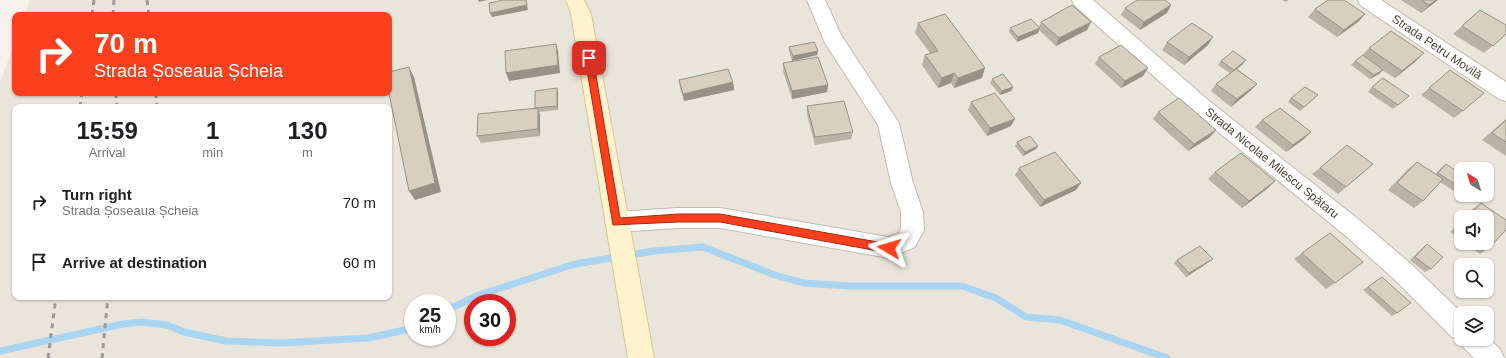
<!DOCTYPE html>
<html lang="en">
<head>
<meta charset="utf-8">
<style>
  :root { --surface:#fff; --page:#f6f6f6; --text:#202124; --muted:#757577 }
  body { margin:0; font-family:Arial,sans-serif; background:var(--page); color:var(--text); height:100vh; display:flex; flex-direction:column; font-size:15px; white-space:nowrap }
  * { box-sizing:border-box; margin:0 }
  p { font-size:13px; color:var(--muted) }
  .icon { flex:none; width:22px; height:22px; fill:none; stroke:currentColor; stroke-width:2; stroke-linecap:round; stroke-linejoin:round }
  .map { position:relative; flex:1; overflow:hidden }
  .details { position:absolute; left:12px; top:104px; width:380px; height:196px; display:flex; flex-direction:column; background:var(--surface); border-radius:8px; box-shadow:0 1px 3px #0004 }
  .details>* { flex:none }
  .top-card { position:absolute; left:12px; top:12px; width:380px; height:84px; border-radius:8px; box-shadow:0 1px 3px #0004; background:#fc3f1d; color:#fff; overflow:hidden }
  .needle { width:26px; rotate:322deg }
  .fabs { position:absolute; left:1454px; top:162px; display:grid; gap:8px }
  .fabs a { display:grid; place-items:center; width:40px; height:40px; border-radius:8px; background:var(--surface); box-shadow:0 1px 3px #0004; font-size:20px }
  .speed { position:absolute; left:404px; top:294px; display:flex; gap:8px; font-size:20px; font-weight:700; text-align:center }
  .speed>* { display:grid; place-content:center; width:52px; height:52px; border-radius:50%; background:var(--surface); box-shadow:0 1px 3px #0004; line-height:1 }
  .speed small { font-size:10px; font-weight:400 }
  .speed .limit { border:6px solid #d22; background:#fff; color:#111 }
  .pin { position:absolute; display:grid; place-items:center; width:34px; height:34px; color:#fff; margin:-17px; border-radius:8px; box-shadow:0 2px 6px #0006 }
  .me { position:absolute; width:44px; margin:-22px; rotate:277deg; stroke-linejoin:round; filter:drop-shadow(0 0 3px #0008) }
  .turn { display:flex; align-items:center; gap:14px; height:84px; padding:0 16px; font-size:18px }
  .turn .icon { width:52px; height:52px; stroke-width:2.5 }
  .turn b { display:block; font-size:28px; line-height:34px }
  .eta { display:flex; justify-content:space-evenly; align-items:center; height:68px; text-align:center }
  .eta b { font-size:24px; font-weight:600; line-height:28px }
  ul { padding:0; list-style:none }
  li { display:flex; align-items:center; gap:12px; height:60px; padding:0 16px }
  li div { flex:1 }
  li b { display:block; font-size:15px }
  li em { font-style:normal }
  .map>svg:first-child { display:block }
  .residential { fill:#eae5da; fill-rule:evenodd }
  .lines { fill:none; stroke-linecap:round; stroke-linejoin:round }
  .stream { stroke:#a9d4f2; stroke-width:7 }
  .street-casing { stroke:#c2bbae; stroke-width:2 }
  .secondary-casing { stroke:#d6c79b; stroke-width:2 }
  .street { fill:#fff; fill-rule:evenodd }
  .secondary { fill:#fff3cd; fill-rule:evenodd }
  .rail { stroke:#9a9a9a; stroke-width:3; stroke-dasharray:5 5; stroke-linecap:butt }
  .wall { fill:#bab2a6 }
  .shaded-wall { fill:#979187 }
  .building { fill:#d8cfc1; stroke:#979187 }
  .route { fill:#fc3f1d; stroke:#a42913 }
  .labels { text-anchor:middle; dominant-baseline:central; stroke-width:4; stroke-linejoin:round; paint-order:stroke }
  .street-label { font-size:12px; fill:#4b4439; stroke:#fff }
</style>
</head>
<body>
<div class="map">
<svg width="1506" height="358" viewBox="0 0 1506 358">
  <rect width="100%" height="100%" fill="#f6f3ec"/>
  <path class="residential" d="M30,0H1506V358H0V81L15,43V93H389V15H24ZM15,107H389V297H15ZM1461,169H1487V195H1461ZM1461,217H1487V243H1461ZM1461,265H1487V291H1461ZM413,303H447V337H413ZM473,303H507V337H473ZM1461,313H1487V339H1461Z"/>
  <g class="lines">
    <g class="stream">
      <polyline points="447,310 479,295 575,264 654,251 703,247 775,275 804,283 848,286 962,286 996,298 1026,317 1060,320 1167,358"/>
      <polyline points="0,351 123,324 142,322 167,325 184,332 226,341 280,343 368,338 405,330 413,326"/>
    </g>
    <defs>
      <g id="street">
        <polygon points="807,0 825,0 841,35 899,123 913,183 923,212 924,230 915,247 889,258 720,228 678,228 616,232 608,229 605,222 608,215 616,212 678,208 720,208 888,237 899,233 901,228 901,212 891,183 878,125 825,43"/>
        <polygon points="1072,0 1093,0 1208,100 1363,223 1411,264 1462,313 1461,339 1487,339 1487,337 1500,349 1504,358 1474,358 1463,347 1460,340 1452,337 1395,280 1347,237 1194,112 1074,5"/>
        <polygon points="1358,0 1381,0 1506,82 1506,101 1499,99 1360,5"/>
      </g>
      <polygon id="secondary" points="566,0 584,0 591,14 654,358 628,358 571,14"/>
    </defs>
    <use href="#street" class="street-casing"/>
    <use href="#secondary" class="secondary-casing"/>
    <use href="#street" class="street"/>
    <use href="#secondary" class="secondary"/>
    <g class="rail">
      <polyline points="147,0 149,15"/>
      <polyline points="92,15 94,0"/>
      <polyline points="113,15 114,0"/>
      <polyline points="116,93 117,107"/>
      <polyline points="156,93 157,107"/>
      <polyline points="80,107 82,93"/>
      <polyline points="48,358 56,297"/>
      <polyline points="102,358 108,297"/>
    </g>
  </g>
  <g class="wall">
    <polygon points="1282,0 1289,0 1286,2"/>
    <polygon points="1401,0 1438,0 1421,13"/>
    <polygon points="1171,5 1167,13 1140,30 1121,15 1125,8"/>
    <polygon points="1315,9 1365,14 1358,22 1337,37 1308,17"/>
    <polygon points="1041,22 1091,22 1087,30 1056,46 1039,30 1038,33 1017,42 1009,32 1010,28 1039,27"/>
    <polygon points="918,23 982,78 954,88 951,83 938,88 922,65 925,55 930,53 915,33"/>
    <polygon points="1462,26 1506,34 1484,53 1453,34"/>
    <polygon points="1167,42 1208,45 1184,65 1162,50"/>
    <polygon points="789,47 818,51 817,55 792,61 789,51"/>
    <polygon points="1369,48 1416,61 1395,78 1382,70 1379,74 1370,79 1351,65 1355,61 1362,56"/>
    <polygon points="1099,57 1148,68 1143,76 1121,88 1095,64"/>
    <polygon points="1221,61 1243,64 1237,69 1257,84 1250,91 1231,107 1211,91 1216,84 1230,73 1218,65"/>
    <polygon points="783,63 828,85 827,92 792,99 783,71"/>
    <polygon points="1450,70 1463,111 1454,118 1421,95"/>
    <polygon points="992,79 1013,87 1011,91 1000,95 990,83"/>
    <polygon points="679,80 733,82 734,90 684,101 680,88"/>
    <polygon points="1372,87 1409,96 1393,109 1368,92"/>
    <polygon points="558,92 558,110 539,112 540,115 540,136 481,143 477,136 535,108"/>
    <polygon points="1318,95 1300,111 1288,102 1291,98"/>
    <polygon points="971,102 1011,126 987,136 968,110"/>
    <polygon points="807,106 853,132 851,139 815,145 807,114"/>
    <polygon points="1158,112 1216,130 1210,137 1188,151 1153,119"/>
    <polygon points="1506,119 1506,156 1482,140"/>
    <polygon points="1262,120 1304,139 1286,152 1255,127"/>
    <polygon points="1017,142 1036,149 1023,156 1015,146"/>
    <polygon points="1417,162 1435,174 1441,168 1446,164 1461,174 1461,190 1457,193 1440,182 1423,201 1414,208 1388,190 1408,169"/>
    <polygon points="1373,164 1338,194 1312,174 1320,168"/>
    <polygon points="1019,168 1081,183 1076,190 1040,207 1015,175"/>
    <polygon points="1215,172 1268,188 1242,208 1208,179"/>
    <polygon points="1481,203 1506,220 1506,230 1490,247 1480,254 1465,243 1487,243 1487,217 1464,217 1471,210"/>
    <polygon points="1461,221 1461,240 1450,232"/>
    <polygon points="1427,244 1431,269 1425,272 1410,260 1422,248"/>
    <polygon points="1302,253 1335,283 1326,289 1294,259"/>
    <polygon points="1213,259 1209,262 1186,277 1174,263 1177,260"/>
    <polygon points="1377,280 1397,313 1392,316 1363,290"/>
  </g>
  <g class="shaded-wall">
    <polygon points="478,0 487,0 479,2"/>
    <polygon points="526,0 528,10 492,17 490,13"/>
    <polygon points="1436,0 1438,0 1421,13 1429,5"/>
    <polygon points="1171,5 1167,13 1140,30 1144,22"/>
    <polygon points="1365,14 1358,22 1337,37 1344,30"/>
    <polygon points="1091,22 1087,30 1056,46 1059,38"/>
    <polygon points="1040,28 1038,33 1017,42 1018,37"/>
    <polygon points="1213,37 1208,45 1184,65 1189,57"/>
    <polygon points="556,44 558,51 560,73 509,81 506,73"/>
    <polygon points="818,51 817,55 792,61 793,56"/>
    <polygon points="1424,53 1416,61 1395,78 1402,71"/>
    <polygon points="1246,60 1243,64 1231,74 1234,70"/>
    <polygon points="409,67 414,77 441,192 415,200 409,191"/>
    <polygon points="985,68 982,78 954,88 958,78"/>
    <polygon points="1148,68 1143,76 1121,88 1125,81"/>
    <polygon points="1383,70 1379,74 1370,79 1374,75"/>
    <polygon points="954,73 951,83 938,88 942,78"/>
    <polygon points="733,82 734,90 684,101 683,94"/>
    <polygon points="1257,84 1250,91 1231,107 1237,99"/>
    <polygon points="828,85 827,92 792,99 792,91"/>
    <polygon points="1013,87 1011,91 1000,95 1002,91"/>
    <polygon points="557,88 558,92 558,110 557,106"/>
    <polygon points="538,108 540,115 540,136 538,129"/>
    <polygon points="1015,119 1011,126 987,136 990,128"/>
    <polygon points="1216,130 1210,137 1188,151 1194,144"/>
    <polygon points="1311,132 1304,139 1286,152 1293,145"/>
    <polygon points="1038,146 1036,149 1023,156 1025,152"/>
    <polygon points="1275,181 1268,188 1242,208 1249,201"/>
    <polygon points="1081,183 1076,190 1040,207 1044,200"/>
    <polygon points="1213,259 1209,262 1186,277 1189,273"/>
  </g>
  <g class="building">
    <polygon points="504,0 526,0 527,5 490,13 489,3"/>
    <polygon points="1137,0 1165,0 1171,5 1144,22 1125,8"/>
    <polygon points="1328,0 1344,0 1365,14 1344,30 1315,9"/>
    <polygon points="1421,0 1436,0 1429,5"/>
    <polygon points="1072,5 1091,22 1059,38 1041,22"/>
    <polygon points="1480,10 1506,25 1506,34 1493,46 1462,26"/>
    <polygon points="945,14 985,68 958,78 954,73 942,78 925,55 938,51 918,23"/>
    <polygon points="1031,19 1040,28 1018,37 1010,28"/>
    <polygon points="1192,23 1213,37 1189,57 1167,42"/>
    <polygon points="1391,31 1424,53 1402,71 1369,48"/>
    <polygon points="814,42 818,51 793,56 789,47"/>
    <polygon points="556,44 558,65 506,73 505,51"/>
    <polygon points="1121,45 1148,68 1125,81 1099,57"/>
    <polygon points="1233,51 1246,60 1234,70 1221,61"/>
    <polygon points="1363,55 1383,70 1374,75 1355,61"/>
    <polygon points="818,57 828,85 792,91 783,63"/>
    <polygon points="409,67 435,183 409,191 389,93 389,72"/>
    <polygon points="728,69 733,82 683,94 679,80"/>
    <polygon points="1236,69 1257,84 1237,99 1216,84"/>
    <polygon points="1450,70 1484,93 1463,111 1429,88"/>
    <polygon points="1003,74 1013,87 1002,91 992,79"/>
    <polygon points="1383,78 1409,96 1398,105 1372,87"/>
    <polygon points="1305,87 1318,95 1304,107 1291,98"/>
    <polygon points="557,88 557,106 535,108 535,91"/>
    <polygon points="995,93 1015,119 990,128 971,102"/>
    <polygon points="1179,98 1216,130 1194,144 1158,112"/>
    <polygon points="844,101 853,132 815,137 807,106"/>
    <polygon points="538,108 538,129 477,136 478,114"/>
    <polygon points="1280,108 1311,132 1293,145 1262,120"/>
    <polygon points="1506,120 1506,142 1492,133"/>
    <polygon points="1030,136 1038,146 1025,152 1017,142"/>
    <polygon points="1347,145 1373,164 1346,187 1320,168"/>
    <polygon points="1055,152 1081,183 1044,200 1019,168"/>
    <polygon points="1241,153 1275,181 1249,201 1215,172"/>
    <polygon points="1417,162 1443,179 1423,201 1397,183"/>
    <polygon points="1446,164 1461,174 1461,188 1438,173"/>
    <polygon points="1481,203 1506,220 1506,230 1490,247 1484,243 1487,243 1487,217 1468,217"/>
    <polygon points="1330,233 1363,262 1335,283 1302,253"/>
    <polygon points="1427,244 1443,257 1431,269 1415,257"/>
    <polygon points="1200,246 1213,259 1189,273 1177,260"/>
    <polygon points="1382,277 1411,303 1397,313 1368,287"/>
  </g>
  <polygon class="route" points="589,55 593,58 620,218 678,214 720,214 889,244 894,248 893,251 889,253 720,222 678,222 613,225 585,58"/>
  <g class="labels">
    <g class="street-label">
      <text transform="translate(1437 47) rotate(34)">Strada Petru Movilă</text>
      <text transform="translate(1272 163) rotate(39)">Strada Nicolae Milescu Spătaru</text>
    </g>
  </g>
</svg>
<div class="fabs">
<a><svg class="needle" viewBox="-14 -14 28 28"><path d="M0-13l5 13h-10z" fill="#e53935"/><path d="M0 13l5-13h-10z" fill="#757577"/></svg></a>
<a><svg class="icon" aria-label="sound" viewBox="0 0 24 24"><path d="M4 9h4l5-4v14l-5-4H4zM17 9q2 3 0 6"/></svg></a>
<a><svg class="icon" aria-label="search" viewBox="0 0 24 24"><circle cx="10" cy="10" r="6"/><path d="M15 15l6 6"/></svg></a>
<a><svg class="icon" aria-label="layers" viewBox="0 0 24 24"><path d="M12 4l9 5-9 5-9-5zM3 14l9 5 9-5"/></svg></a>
</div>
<div class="speed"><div>25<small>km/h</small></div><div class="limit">30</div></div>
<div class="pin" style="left:589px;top:58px;background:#d93025"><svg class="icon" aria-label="arrive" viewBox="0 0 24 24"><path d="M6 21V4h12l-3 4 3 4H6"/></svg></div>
<svg class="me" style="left:889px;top:248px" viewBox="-20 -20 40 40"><path d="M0-17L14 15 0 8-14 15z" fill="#fc3f1d" stroke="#fff" stroke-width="4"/></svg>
<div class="top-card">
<div class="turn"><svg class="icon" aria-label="right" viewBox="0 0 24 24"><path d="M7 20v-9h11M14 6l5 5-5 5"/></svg><div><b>70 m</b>Strada Șoseaua Șcheia</div></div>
</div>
<section class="details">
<div class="eta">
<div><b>15:59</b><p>Arrival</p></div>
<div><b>1</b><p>min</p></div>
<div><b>130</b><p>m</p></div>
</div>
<ul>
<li><svg class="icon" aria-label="right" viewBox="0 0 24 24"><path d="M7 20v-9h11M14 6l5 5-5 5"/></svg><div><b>Turn right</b><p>Strada Șoseaua Șcheia</p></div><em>70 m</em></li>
<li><svg class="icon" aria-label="arrive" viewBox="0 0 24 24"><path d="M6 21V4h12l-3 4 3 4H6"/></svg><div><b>Arrive at destination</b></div><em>60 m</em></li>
</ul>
</section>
</div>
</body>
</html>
